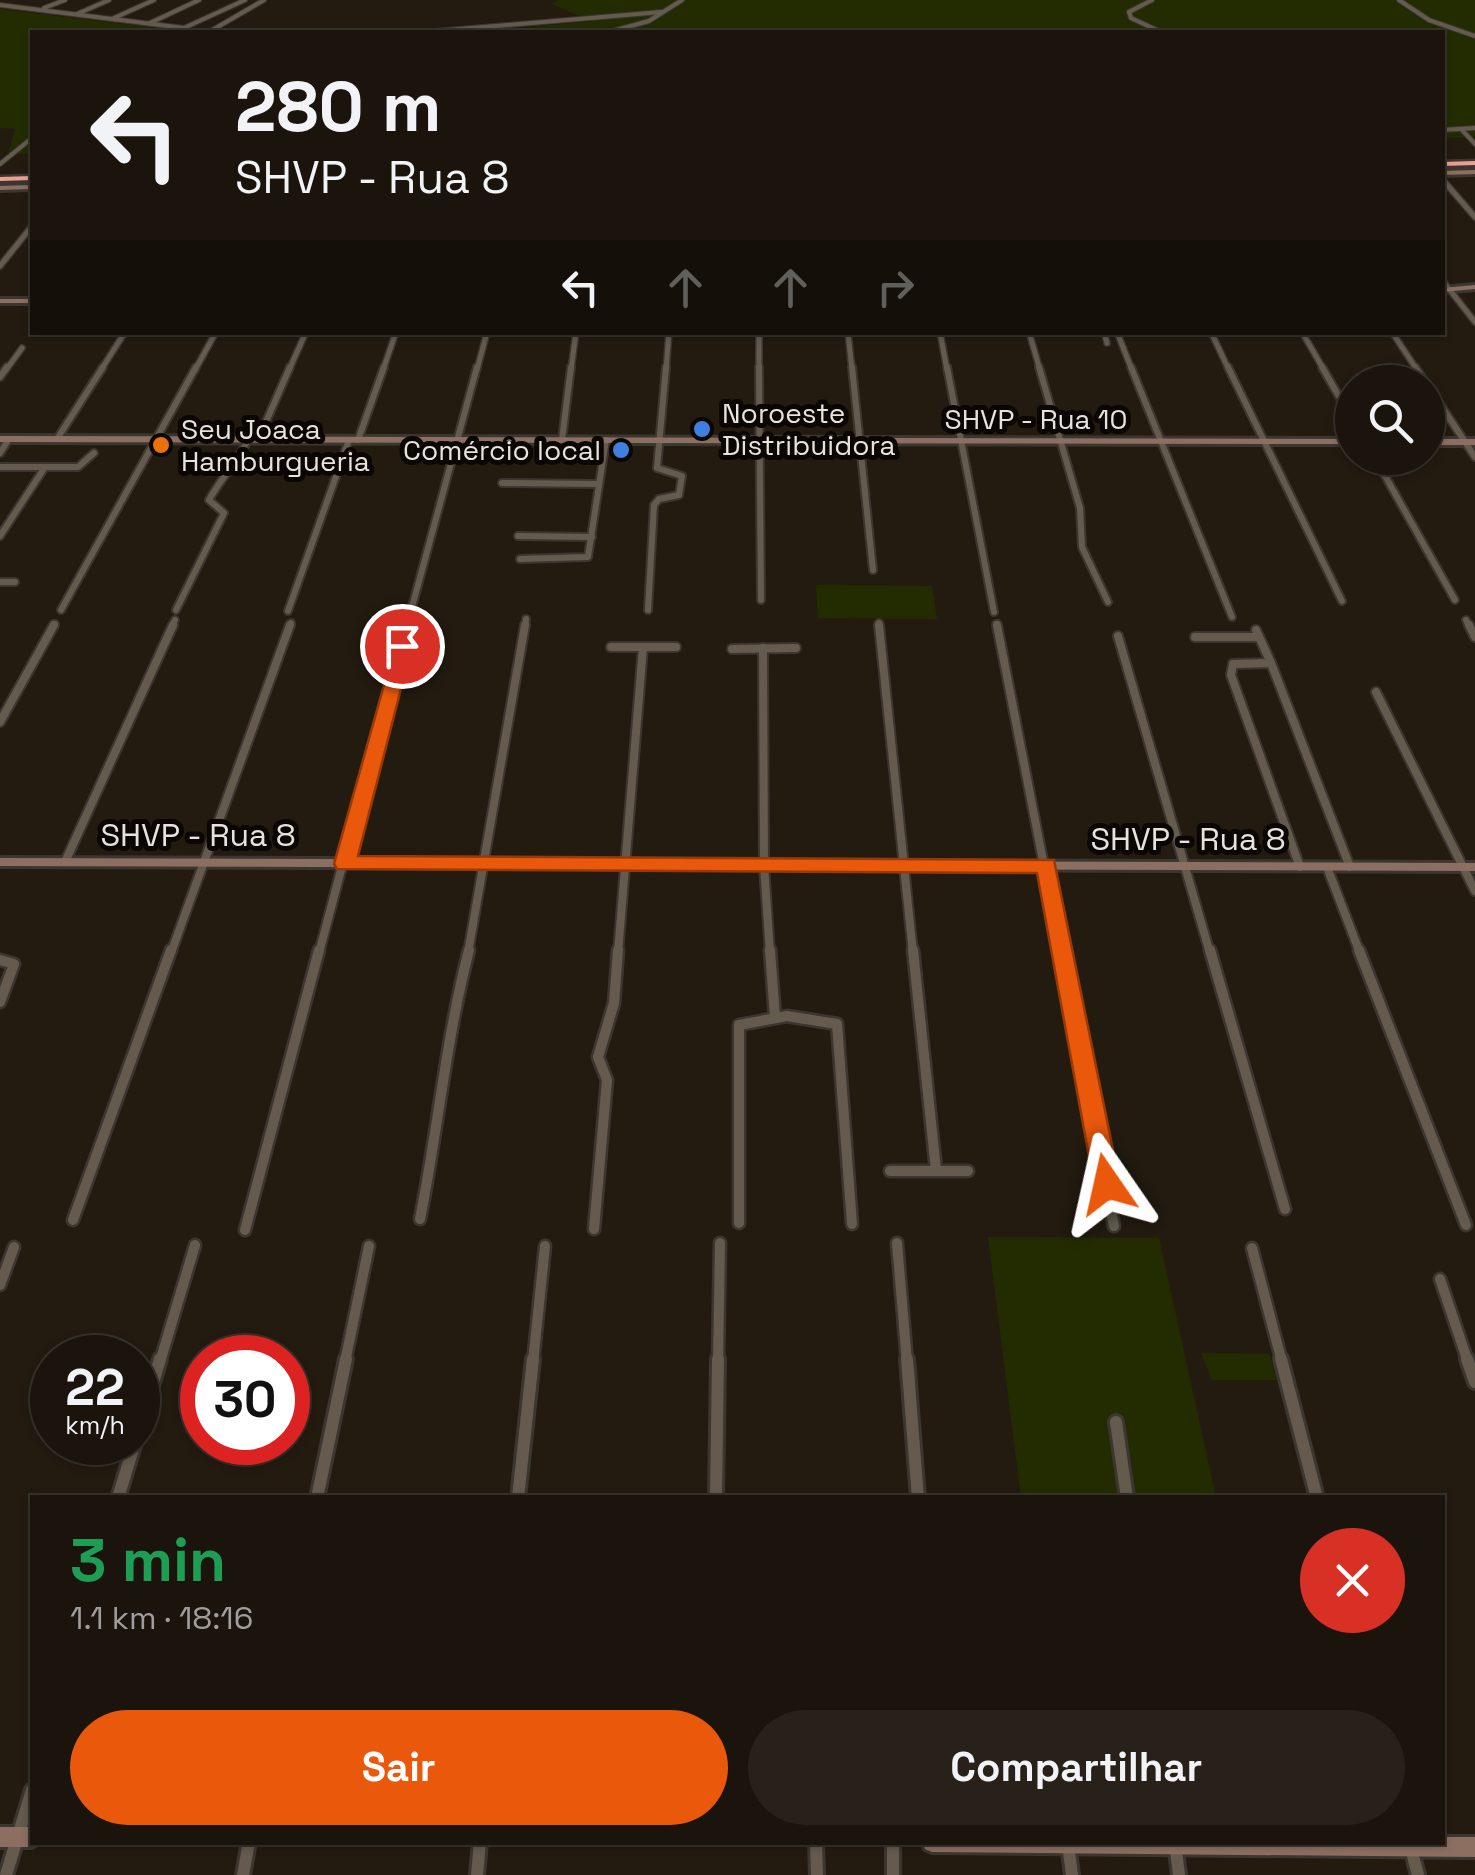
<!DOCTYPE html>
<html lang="pt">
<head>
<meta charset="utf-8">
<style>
  :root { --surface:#1a140c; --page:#27211a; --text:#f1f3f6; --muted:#9f9e9d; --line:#38332d; --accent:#ea580c }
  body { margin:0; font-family:"Space Grotesk",sans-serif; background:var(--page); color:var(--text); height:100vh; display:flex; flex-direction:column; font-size:38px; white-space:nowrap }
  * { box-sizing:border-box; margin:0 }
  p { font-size:32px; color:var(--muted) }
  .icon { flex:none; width:55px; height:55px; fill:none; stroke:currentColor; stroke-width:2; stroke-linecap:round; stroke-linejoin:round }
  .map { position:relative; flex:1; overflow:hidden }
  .drawer { position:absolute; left:30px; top:1495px; width:1415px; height:350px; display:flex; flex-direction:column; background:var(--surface); border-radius:0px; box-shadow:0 2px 8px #0004,0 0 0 2px var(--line) }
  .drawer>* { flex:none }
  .banner { position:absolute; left:30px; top:30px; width:1415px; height:305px; border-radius:0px; box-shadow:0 2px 8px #0004,0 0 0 2px var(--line); background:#1a140c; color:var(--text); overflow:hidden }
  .controls { position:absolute; left:1335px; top:365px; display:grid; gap:20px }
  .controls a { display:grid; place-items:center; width:110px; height:110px; border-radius:50%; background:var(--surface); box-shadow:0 2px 8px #0004,0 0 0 2px var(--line); font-size:50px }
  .speed { position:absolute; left:30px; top:1335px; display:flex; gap:20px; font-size:50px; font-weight:700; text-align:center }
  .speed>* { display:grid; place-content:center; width:130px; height:130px; border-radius:50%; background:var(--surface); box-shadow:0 2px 8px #0004,0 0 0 2px var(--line); line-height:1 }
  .speed small { font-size:25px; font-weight:400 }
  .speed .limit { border:15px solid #d22; background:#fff; color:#111 }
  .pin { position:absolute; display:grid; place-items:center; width:85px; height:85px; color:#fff; margin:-42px; border:5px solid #fff; border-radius:50%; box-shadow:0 2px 10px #0007 }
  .me { position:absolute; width:110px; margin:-55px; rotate:349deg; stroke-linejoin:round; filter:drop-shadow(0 0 8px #0008) }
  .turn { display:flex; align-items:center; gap:35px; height:210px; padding:0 40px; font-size:45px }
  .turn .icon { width:130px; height:130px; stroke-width:2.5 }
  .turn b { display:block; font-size:70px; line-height:85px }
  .lanes { display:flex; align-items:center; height:95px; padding:0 40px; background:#0003; justify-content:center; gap:50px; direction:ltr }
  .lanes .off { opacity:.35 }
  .round { display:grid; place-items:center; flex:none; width:105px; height:105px; border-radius:52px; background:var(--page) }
  .overview { display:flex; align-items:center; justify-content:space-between; height:170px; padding:0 40px }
  h1 { font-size:60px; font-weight:800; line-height:75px; color:#1e9e55 }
  .button { display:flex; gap:20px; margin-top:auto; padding:20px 40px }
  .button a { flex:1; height:115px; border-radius:60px; background:var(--accent); color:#fff; font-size:40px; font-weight:800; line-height:115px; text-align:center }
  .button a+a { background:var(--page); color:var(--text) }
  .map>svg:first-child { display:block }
  .green { fill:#222c00 }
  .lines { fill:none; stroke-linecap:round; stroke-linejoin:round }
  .street-far5-casing { stroke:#3c3631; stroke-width:6 }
  .street-far4-casing { stroke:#3c3631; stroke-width:8 }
  .street-far3-casing { stroke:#3c3631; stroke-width:10 }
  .street-far2-casing { stroke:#3c3631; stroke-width:12 }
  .street-far1-casing { stroke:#3c3631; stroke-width:15 }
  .street-casing { stroke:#3c3631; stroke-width:18 }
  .secondary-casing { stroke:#3c3631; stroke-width:6 }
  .highway-casing { stroke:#3c3631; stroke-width:5 }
  .street-far5 { stroke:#645b4e; stroke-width:4 }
  .street-far4 { stroke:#645b4e; stroke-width:5 }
  .street-far3 { stroke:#645b4e; stroke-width:6 }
  .street-far2 { stroke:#645b4e; stroke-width:8 }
  .street-far1 { stroke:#645b4e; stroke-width:10 }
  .street { stroke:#645b4e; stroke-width:12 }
  .secondary { fill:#8d6f62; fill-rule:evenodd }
  .highway { fill:#ec9f91; fill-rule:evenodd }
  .route { fill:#ea580c; stroke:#983908; stroke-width:2.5 }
  .shop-dot { fill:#3f7fe0; stroke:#090603; stroke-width:4 }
  .food-dot { fill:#e8710a; stroke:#090603; stroke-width:4 }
  .labels { text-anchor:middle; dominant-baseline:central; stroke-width:10; stroke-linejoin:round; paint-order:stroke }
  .far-poi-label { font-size:28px; fill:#e7e2db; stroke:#090603; text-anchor:start }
  .far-street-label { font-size:28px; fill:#e7e2db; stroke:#090603 }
  .street-label { font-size:32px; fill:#e7e2db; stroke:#090603 }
</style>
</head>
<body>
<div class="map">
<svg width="1475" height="1875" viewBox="0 0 1475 1875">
  <rect width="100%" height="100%" fill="#231b10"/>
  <g class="green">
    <polygon points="558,0 1475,0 1475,137 1443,138 1442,32 484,32 592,21 552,4"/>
    <polygon points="0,9 173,30 180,32 32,32 32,154 8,154 15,129 0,128"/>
    <polygon points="816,585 932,586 937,619 818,618"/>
    <polygon points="988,1237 1159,1238 1216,1497 1021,1497"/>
    <polygon points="1201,1353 1270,1354 1277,1380 1212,1380"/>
  </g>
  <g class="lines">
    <defs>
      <g id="street-far5">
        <polyline points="1152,0 1129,12 1131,18 1161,32"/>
        <polyline points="1399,0 1429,20 1475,36"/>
        <polyline points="0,5 184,28 245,0"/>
        <polyline points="44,8 65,0"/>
        <polyline points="77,14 109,0"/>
        <polyline points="114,18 154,0"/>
        <polyline points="150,23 199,0"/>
        <polyline points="209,32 264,0"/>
        <polyline points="424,32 661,12"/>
        <polyline points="609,32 649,21 682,0"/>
        <polyline points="1461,129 1475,144"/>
        <polyline points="1442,130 1475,128"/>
        <polyline points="0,164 32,138"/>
      </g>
      <g id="street-far4">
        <polyline points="1442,179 1475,217"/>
        <polyline points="0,266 32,226"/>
        <polyline points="1442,280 1475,322"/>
        <polyline points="759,332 759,370"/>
        <polyline points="848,332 852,370"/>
        <polyline points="940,332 947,370"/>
        <polyline points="1029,332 1040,370"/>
        <polyline points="1104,332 1107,343"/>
        <polyline points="1117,332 1132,370"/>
        <polyline points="1211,332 1229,370"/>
        <polyline points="1302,332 1324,370"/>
        <polyline points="1392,332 1417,370"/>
        <polyline points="6,370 22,348"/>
        <polyline points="101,370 125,332"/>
        <polyline points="195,370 216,332"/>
        <polyline points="289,370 306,332"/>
        <polyline points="383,370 396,332"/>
        <polyline points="477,370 487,332"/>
        <polyline points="571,370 576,332"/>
        <polyline points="666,370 669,332"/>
      </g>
      <g id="street-far3">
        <polyline points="759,367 761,600"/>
        <polyline points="852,367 873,570"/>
        <polyline points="947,367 994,612"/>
        <polyline points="1039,367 1080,508 1082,547 1108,602"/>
        <polyline points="1131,367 1232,617"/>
        <polyline points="1228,367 1342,601"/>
        <polyline points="1322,367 1352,419"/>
        <polyline points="1415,367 1425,382"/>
        <polyline points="0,377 7,367"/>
        <polyline points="1428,386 1475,457"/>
        <polyline points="57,439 103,367"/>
        <polyline points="258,440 290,367"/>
        <polyline points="358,440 384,367"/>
        <polyline points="562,440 571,367"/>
        <polyline points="0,453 9,439"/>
        <polyline points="1375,458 1455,600"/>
        <polyline points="0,467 78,467 94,453"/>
        <polyline points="502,483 599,484"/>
        <polyline points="0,536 45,467"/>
        <polyline points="518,536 592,537"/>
        <polyline points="520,559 588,557 606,440"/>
        <polyline points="0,582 15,582"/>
        <polyline points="61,610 196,367"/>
        <path d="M176,610L224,513L209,500C221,478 236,464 248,440"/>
        <polyline points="648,610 654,505 659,499 679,495 682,476 657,468 666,367"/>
        <polyline points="288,611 349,440"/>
        <polyline points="411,611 477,367"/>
        <polyline points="1466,620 1470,628"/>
        <polyline points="879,623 880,628"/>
        <polyline points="997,624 998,628"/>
        <polyline points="53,628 55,624"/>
        <polyline points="171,628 175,620"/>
        <polyline points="289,628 291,623"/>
        <polyline points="405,628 407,622"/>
        <polyline points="525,628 526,619"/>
      </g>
      <g id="street-far2">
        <polyline points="879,625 913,953"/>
        <polyline points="997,625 1061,953"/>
        <polyline points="1469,625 1475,637"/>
        <polyline points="1256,630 1271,663"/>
        <polyline points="1118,636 1210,953"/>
        <polyline points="1195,637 1259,637"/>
        <polyline points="611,647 676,647"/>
        <polyline points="763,648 764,866 770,953"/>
        <polyline points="732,649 796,648"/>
        <polyline points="1376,692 1475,891"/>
        <polyline points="0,722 54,625"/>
        <polyline points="65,862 173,625"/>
        <polyline points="1300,867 1231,675 1233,664 1271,663 1350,867"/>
        <polyline points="1327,867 1360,953"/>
        <polyline points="171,953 290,625"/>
        <polyline points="319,953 406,625"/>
        <polyline points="468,953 525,625"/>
        <polyline points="618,953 643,647"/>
      </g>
      <g id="street-far1">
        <polyline points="770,950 775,1017"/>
        <polyline points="913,950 936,1170"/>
        <polyline points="1060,950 1114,1226"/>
        <polyline points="1210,950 1285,1209"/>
        <polyline points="1359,950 1466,1225"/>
        <polyline points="0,960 14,964 0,1002"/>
        <polyline points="890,1171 968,1171"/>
        <path d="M420,1219C438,1129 446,1039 469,950"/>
        <polyline points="73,1220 171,950"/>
        <polyline points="739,1223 739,1025 787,1016 837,1024 852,1224"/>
        <polyline points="594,1229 607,1080 598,1057 614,1003 618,950"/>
        <polyline points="245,1230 319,950"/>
        <polyline points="897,1243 907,1362"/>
        <polyline points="1252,1248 1282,1362"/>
        <polyline points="1440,1279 1468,1362"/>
        <polyline points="0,1285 14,1247"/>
        <polyline points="160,1362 195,1245"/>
        <polyline points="345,1362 369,1246"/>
        <polyline points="533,1362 545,1246"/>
        <polyline points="718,1362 720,1243"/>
      </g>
      <g id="street">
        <polyline points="907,1359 918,1498"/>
        <polyline points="1281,1359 1317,1498"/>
        <polyline points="1467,1359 1475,1382"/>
        <polyline points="1116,1422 1127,1498"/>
        <polyline points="138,1433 160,1359"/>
        <polyline points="118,1498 135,1442"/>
        <polyline points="317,1498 346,1359"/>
        <polyline points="518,1498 533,1359"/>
        <polyline points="716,1498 718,1359"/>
        <polyline points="816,1842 817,1875"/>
        <polyline points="893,1842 893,1875"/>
        <polyline points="1175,1843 1179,1875"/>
        <polyline points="1068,1844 1072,1875"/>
        <polyline points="1410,1845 1418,1875"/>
        <polyline points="6,1875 32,1790"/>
        <polyline points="243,1875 249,1842"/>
        <polyline points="477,1875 480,1842"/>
      </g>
      <g id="secondary">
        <polygon points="1475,170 1475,174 1442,175 1442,171"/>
        <polygon points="32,185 32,189 0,190 0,186"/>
        <polygon points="1475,285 1475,289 1442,292 1442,288"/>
        <rect x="0" y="299" width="32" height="4"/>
        <polygon points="0,436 1352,439 1352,444 0,442"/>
        <rect x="1428" y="439" width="47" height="6"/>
        <polygon points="0,858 1475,863 1475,871 0,866"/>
        <polygon points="0,1827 32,1827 32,1842 40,1842 32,1847 0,1847"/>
        <polygon points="1442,1837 1475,1837 1475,1857 932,1852 925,1849 922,1842 1442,1842"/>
      </g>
      <g id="highway">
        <polygon points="1475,161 1475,165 1442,166 1442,162"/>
        <polygon points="32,176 32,180 0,181 0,177"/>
      </g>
    </defs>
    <use href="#street-far5" class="street-far5-casing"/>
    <use href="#street-far4" class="street-far4-casing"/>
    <use href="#street-far3" class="street-far3-casing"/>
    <use href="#street-far2" class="street-far2-casing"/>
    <use href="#street-far1" class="street-far1-casing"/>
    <use href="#street" class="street-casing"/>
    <use href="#secondary" class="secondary-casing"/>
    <use href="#highway" class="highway-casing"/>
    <use href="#street-far5" class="street-far5"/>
    <use href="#street-far4" class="street-far4"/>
    <use href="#street-far3" class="street-far3"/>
    <use href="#street-far2" class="street-far2"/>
    <use href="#street-far1" class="street-far1"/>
    <use href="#street" class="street"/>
    <use href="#secondary" class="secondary"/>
    <use href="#highway" class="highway"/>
  </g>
  <polygon class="route" points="396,642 412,646 358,856 1054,860 1120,1184 1116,1191 1097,1191 1094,1184 1037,873 337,869 334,864"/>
  <g class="shop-dot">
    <circle cx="702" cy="429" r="10"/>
    <circle cx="621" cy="450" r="10"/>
  </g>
  <circle class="food-dot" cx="161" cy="445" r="10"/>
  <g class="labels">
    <g class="far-poi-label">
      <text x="722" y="413">Noroeste<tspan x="722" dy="32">Distribuidora</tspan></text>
      <text x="181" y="429">Seu Joaca<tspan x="181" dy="32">Hamburgueria</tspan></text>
      <text x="601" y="450" text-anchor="end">Comércio local</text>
    </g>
    <g class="far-street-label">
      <text x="1036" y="419">SHVP - Rua 10</text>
    </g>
    <g class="street-label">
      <text x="198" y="835">SHVP - Rua 8</text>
      <text x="1188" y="839">SHVP - Rua 8</text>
    </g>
  </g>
</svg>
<div class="controls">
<a><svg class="icon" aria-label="search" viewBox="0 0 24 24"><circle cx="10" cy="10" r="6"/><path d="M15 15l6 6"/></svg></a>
</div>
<div class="speed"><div>22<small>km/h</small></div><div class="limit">30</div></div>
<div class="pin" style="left:402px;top:646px;background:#d93025"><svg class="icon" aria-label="arrive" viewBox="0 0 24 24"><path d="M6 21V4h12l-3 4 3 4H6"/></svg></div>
<svg class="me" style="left:1107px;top:1184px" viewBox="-20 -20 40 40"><path d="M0-17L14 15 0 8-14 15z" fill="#ea580c" stroke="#fff" stroke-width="4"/></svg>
<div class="banner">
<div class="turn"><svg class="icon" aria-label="left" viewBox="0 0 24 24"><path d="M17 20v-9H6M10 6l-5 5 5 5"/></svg><div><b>280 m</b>SHVP - Rua 8</div></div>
<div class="lanes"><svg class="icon" aria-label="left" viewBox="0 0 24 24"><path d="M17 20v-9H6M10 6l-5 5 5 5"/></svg><svg class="icon off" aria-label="ahead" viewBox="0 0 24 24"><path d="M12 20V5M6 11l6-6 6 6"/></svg><svg class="icon off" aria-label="ahead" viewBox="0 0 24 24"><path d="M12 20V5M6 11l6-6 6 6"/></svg><svg class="icon off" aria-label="right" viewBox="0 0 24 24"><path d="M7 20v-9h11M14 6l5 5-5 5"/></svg></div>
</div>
<section class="drawer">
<div class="overview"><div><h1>3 min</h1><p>1.1 km · 18:16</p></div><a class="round" style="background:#d93025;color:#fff"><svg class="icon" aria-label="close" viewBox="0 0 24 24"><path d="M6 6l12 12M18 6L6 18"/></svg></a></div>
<div class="button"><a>Sair</a><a>Compartilhar</a></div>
</section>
</div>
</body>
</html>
